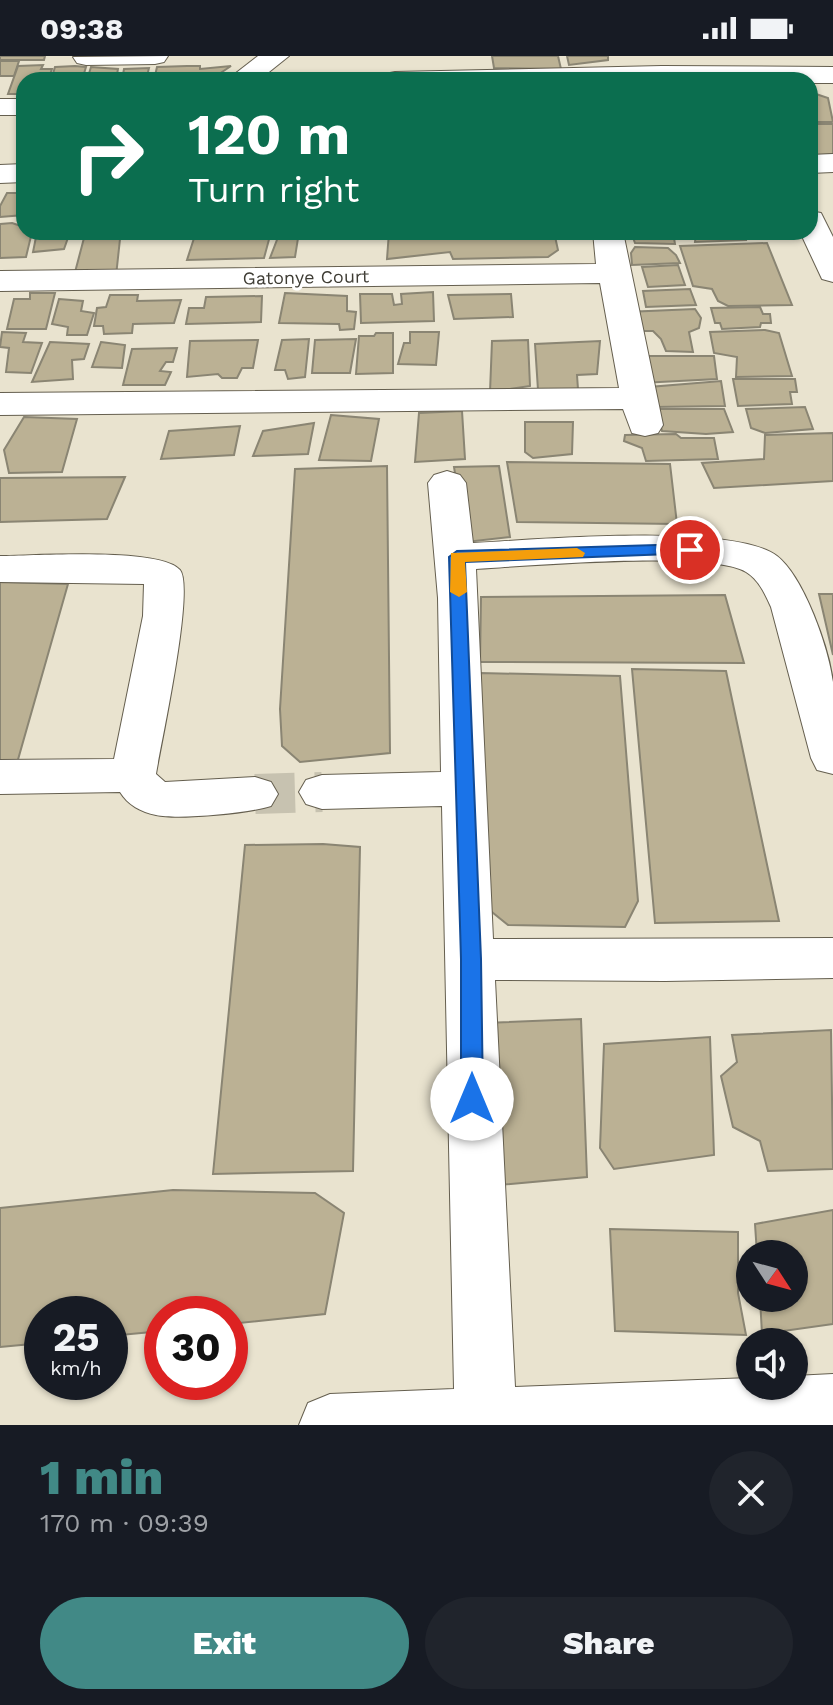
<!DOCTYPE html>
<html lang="en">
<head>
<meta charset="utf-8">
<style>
  :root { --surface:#171b24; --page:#20242c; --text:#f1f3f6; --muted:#9ea1a6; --accent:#418986 }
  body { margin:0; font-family:"Work Sans",sans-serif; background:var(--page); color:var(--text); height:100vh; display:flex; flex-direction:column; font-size:30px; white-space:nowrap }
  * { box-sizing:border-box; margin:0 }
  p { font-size:26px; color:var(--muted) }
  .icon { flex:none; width:44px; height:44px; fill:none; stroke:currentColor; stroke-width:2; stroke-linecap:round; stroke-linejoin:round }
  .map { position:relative; height:1369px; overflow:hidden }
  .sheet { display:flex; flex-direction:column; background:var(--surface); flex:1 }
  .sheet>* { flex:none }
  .guide { position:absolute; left:16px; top:16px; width:802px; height:168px; border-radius:24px; box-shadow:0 2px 6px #0004; background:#0b6e4f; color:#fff; overflow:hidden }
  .needle { width:52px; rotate:126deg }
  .fabs { position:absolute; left:736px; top:1184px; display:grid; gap:16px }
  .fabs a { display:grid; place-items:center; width:72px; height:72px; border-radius:50%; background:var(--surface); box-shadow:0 2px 6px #0004; font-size:40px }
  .speed { position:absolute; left:24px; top:1240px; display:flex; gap:16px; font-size:40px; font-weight:700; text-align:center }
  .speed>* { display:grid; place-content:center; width:104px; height:104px; border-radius:50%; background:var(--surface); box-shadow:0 2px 6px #0004; line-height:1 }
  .speed small { font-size:20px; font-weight:400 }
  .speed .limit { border:12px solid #d22; background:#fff; color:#111 }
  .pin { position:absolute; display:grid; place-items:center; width:68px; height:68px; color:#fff; margin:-34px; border:4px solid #fff; border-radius:50%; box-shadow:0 2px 8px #0007 }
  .me { position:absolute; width:88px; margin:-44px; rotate:0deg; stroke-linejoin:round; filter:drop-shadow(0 0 6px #0008) }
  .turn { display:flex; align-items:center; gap:28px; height:168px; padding:0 40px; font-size:36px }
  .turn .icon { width:104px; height:104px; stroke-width:2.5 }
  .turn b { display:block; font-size:56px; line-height:68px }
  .round { display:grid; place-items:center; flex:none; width:84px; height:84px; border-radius:42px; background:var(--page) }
  .headline { display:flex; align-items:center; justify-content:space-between; height:136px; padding:0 40px }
  h1 { font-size:48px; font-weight:800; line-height:60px; color:var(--accent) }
  .button { display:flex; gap:16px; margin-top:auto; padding:16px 40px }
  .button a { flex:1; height:92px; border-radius:48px; background:var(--accent); color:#fff; font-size:32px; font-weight:800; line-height:92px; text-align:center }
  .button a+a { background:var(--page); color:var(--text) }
  .status { display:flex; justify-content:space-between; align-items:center; height:56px; padding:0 40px; background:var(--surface); direction:ltr }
  .status svg { height:22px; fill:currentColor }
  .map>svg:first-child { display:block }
  .building { fill:#bbb194; stroke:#8a8573; stroke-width:2 }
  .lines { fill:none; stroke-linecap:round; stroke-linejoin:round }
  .minor-tunnel { stroke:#c7c2b0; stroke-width:40; stroke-dasharray:40 20; stroke-linecap:butt }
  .minor-casing { stroke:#655f4f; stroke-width:2 }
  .minor { fill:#fff; fill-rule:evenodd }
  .route { fill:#1a73e8; stroke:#114b97; stroke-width:2 }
  .slow { fill:#f59e0b }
  .labels { text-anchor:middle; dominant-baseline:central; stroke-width:6; stroke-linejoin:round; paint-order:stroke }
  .far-street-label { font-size:18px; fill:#3e3c34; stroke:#fff }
</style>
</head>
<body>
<div class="status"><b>09:38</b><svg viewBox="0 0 49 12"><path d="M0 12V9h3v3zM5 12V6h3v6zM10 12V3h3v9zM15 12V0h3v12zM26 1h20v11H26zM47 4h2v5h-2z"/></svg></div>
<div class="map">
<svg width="833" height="1369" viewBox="0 0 833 1369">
  <rect width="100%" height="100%" fill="#e9e3cf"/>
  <g class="building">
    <polygon points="0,0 45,0 44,4 0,4"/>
    <polygon points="492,0 558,0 561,13 494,12"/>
    <polygon points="567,0 608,0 608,4 569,9"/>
    <polygon points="0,5 19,5 14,20 0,20"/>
    <polygon points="43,9 41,13 52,13 48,24 24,24 24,38 8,38 18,10"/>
    <polygon points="187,10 200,10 200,13 231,10 210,24 154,24 157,11"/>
    <polygon points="55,11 75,10 86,11 82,24 51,24"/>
    <polygon points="91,11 118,13 116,24 87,24"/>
    <polygon points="149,12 146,24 122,24 124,13"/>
    <polygon points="810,36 828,42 833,66 810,66"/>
    <polygon points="810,68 833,68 833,98 810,100"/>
    <polygon points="7,137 24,137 24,159 0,161 0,150"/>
    <polygon points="12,167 24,171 24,176 32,176 26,201 0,202 0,168"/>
    <polygon points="37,176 70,176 64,193 33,196"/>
    <polygon points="196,176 271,176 264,202 187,204"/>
    <polygon points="280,176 299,176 295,201 270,202"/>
    <polygon points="389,176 554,176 558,194 548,201 453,203 450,196 387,203"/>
    <polygon points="631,176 673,176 675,188 635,187"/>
    <polygon points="703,176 745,176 746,184 695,186 696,178"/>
    <polygon points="84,182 120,183 116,220 74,220"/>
    <polygon points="767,187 792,249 728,250 718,245 712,233 693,230 680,190"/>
    <polygon points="635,191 668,192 676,199 680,207 632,209 631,197"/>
    <polygon points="678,209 685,229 648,231 642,211"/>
    <polygon points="690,233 696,249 646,251 643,235"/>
    <polygon points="433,236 434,265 361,267 360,238 392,238 394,249 402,248 401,238"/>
    <polygon points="30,237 55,237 46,273 7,273 14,243 30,243"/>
    <polygon points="285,237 347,240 347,255 356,256 354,273 340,274 339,268 279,267"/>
    <polygon points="511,238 513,261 454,263 448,239"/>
    <polygon points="110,239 138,239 137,245 181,244 174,267 133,268 132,277 104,278 103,270 94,270 97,252 106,251"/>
    <polygon points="262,240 261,266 186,268 189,252 204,252 206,241"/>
    <polygon points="59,243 83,245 81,255 94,257 87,279 67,279 68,271 52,268"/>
    <polygon points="760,251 763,258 770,258 771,267 761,267 760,271 722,273 720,267 715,267 711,252"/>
    <polygon points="695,253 701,262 699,272 689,276 693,296 666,295 661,283 653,275 638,275 626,256"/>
    <polygon points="765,274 779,277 792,320 736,321 737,301 714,297 710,276"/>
    <polygon points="2,276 26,277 23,286 42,287 31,317 6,316 9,292 0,291"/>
    <polygon points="410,276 439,276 436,309 398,308 404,287 410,287"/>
    <polygon points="376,277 393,277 393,317 356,318 359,280 374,280"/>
    <polygon points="309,283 305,321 288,323 285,314 275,314 282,284"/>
    <polygon points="356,283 350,317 312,317 315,284"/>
    <polygon points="258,284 253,312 242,312 237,322 222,322 218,318 187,321 190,285"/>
    <polygon points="528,284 530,330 490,336 492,285"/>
    <polygon points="600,285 597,318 577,319 578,333 538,334 535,288"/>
    <polygon points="50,286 89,288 84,303 72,304 73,323 32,326"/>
    <polygon points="101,286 125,289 122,312 92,311"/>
    <polygon points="177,292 173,306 166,306 160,315 171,316 165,329 123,329 132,293"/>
    <polygon points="641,300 714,300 717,323 641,327"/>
    <polygon points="733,323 795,323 797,336 790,336 792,348 738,350"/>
    <polygon points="721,325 725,350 652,351 649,331"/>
    <polygon points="805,351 813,373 765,377 751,372 746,353"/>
    <polygon points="656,353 724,353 733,376 706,378 662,375"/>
    <polygon points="462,355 465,403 415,406 419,357"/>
    <polygon points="331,359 379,363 371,405 319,404"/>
    <polygon points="24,361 77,363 62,416 9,417 4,394"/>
    <polygon points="525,366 573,366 572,398 533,402 525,396"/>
    <polygon points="314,367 308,398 253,400 263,375"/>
    <polygon points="240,370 234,399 161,403 169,375"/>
    <polygon points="833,377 833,425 714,432 702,407 764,403 765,379"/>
    <polygon points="676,378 681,382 714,382 718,403 646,405 642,392 624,385 625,379"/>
    <polygon points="507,406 670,408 677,468 517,466"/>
    <polygon points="387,410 390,697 300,706 282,690 280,653 295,413"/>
    <polygon points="499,410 510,481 466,486 454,411"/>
    <polygon points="125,421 107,463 0,466 0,422"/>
    <polygon points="0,526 68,528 17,707 0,708"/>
    <polygon points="819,538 833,538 833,599"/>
    <polygon points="725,539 744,607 480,606 481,541"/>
    <polygon points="632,613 726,615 779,865 655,867"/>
    <polygon points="480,617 620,620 638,845 625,871 508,869 487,852"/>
    <polygon points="323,788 360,791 353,1115 213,1118 245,789"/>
    <polygon points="581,963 587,1121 499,1129 485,967"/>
    <polygon points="831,974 833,1113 768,1115 760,1085 733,1071 721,1020 737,1006 732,979"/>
    <polygon points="710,981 714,1099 614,1113 600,1092 604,988"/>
    <polygon points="173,1134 315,1137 344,1157 325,1258 230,1268 230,1258 162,1258 162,1275 110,1280 110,1258 42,1258 42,1287 0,1291 0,1152"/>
    <polygon points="833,1154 833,1268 762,1278 760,1242 794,1242 794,1198 757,1198 755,1168"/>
    <polygon points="610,1173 738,1176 738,1237 746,1279 615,1275"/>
  </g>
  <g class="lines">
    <polyline class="minor-tunnel" points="255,738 322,736"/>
    <defs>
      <g id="minor">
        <polygon points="168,0 164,6 155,8 86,9 77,7 73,1"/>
        <polygon points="258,0 289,0 259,24 227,24"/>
        <polygon points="662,10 833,11 833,27 810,27 810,24 381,24 385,18 395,16"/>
        <rect x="0" y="43" width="24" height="16"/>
        <polygon points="833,98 833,116 810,117 810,99"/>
        <polygon points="24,108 24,126 0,127 0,109"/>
        <polygon points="810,155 821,157 833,181 833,226 822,223 800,176 810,176"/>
        <polygon points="593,176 623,176 663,369 658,377 645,380 632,377 623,353 0,359 0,337 619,332 600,227 0,235 0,215 596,208"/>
        <path d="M447,415L460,419L466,427L473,487C534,484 732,466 777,500C804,521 829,593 833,626C833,656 833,689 833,718L817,714L811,702L771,551C765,538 759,524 746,516C710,494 526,510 476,513L493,883L833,882V922L665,925L495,924L515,1331L750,1322V1330H794V1320L833,1318V1369H299L308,1347L330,1338L454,1333L442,750L322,753L306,748L299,736L306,724L322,719L441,716L438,542L428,427L434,419Z"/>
        <path d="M0,500C34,500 160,491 180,514C195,532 161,687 156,718L165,726L255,721L271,726L278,738L271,750C249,757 178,764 156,759C141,756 128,749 120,736L0,738V704L114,703L143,560L144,528L0,526Z"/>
      </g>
    </defs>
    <use href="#minor" class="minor-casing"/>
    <use href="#minor" class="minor"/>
  </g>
  <polygon class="route" points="690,488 698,494 696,497 465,506 481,903 483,1043 480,1050 472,1053 464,1050 461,1043 461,903 449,501 457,495"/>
  <polygon class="slow" points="577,492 585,497 583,501 465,506 467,536 459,541 450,536 451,497"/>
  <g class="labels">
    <g class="far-street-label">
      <text transform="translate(306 221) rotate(-1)">Gatonye Court</text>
    </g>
  </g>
</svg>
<div class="fabs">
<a><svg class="needle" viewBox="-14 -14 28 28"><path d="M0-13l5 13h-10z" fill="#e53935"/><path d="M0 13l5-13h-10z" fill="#9ea1a6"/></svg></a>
<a><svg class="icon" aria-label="sound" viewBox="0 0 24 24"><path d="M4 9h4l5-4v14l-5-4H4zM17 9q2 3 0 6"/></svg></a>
</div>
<div class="speed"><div>25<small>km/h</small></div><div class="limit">30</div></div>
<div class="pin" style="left:690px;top:494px;background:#d93025"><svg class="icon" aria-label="arrive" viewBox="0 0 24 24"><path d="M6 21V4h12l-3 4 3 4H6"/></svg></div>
<svg class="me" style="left:472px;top:1043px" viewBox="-20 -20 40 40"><circle r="19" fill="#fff"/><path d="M0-13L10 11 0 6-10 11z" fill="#1a73e8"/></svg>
<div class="guide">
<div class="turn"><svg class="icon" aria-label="right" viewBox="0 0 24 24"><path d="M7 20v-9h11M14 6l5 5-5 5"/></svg><div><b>120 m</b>Turn right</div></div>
</div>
</div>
<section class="sheet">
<div class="headline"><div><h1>1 min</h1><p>170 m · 09:39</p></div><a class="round"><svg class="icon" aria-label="close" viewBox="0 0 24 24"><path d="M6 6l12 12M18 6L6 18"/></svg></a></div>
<div class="button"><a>Exit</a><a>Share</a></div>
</section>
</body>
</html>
